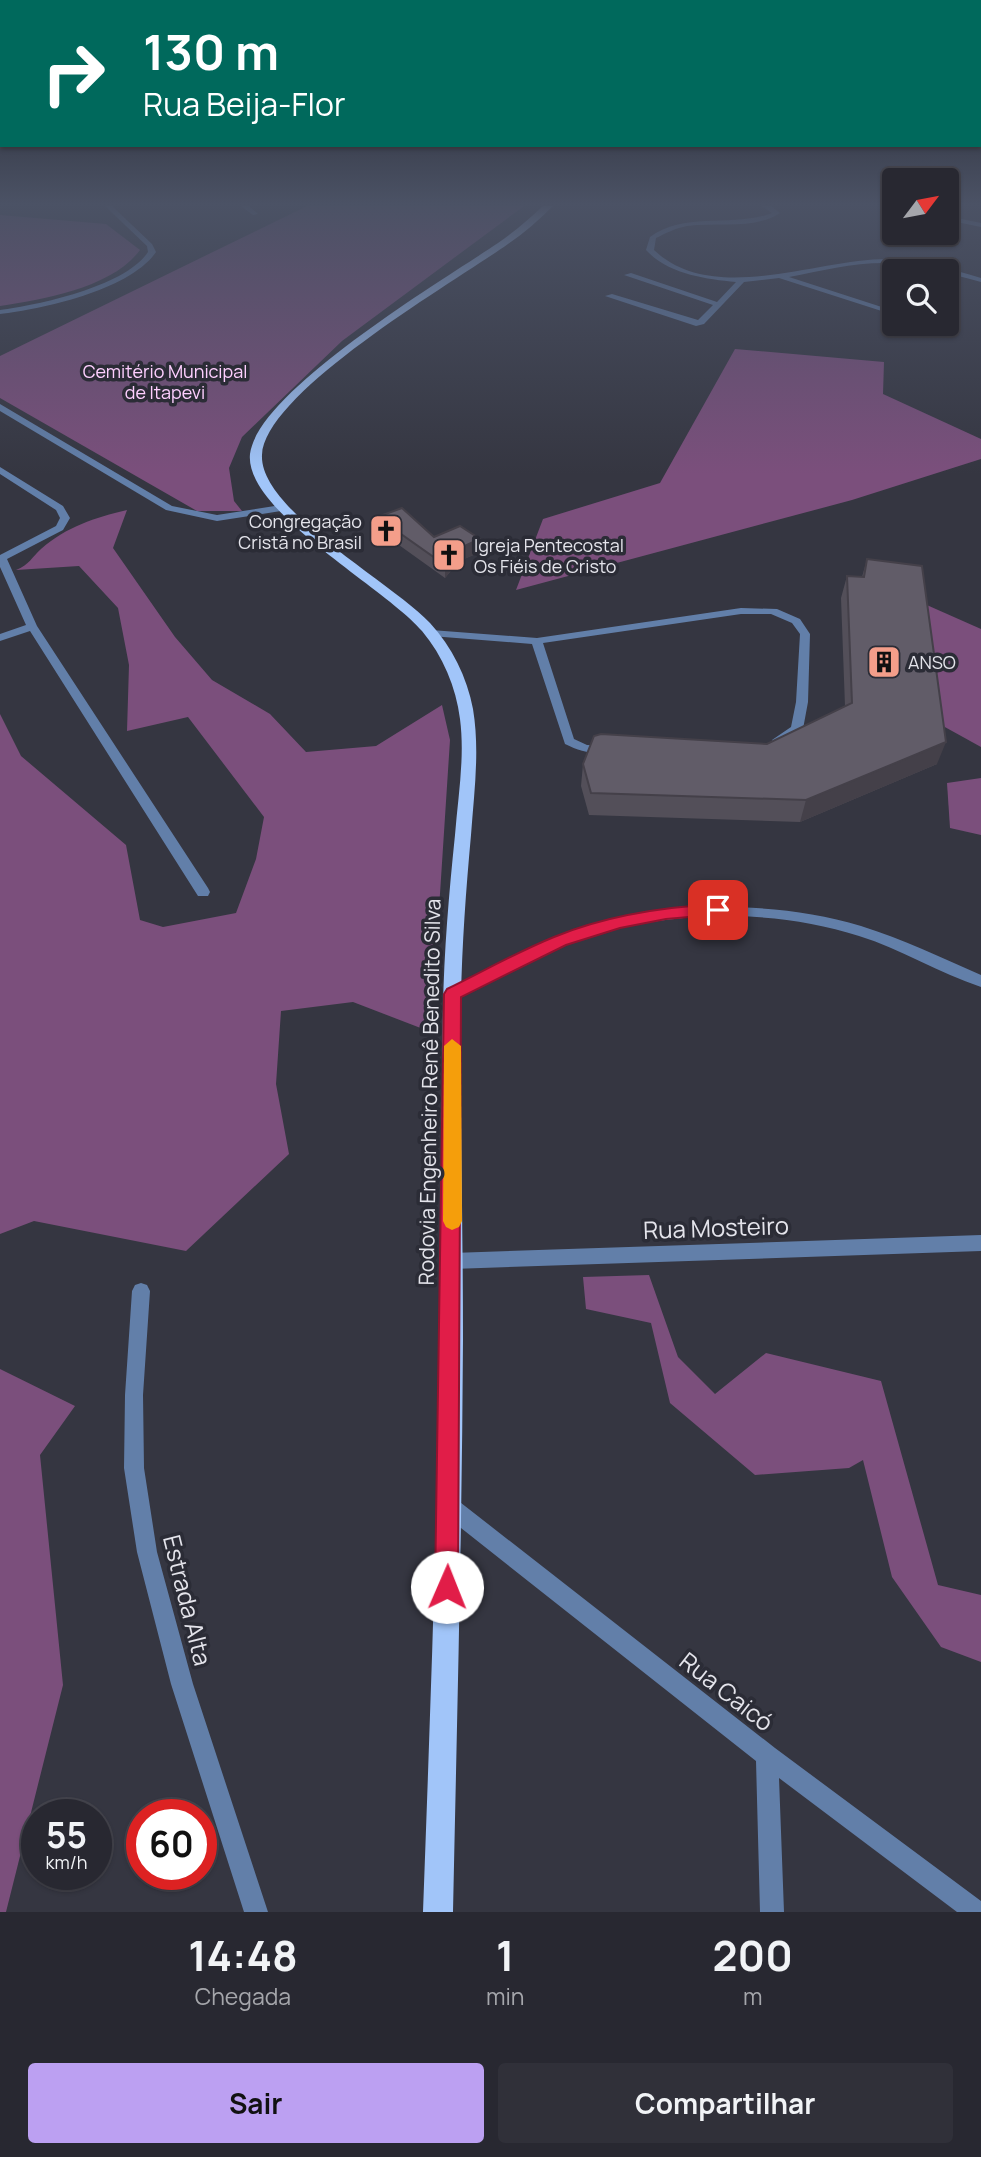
<!DOCTYPE html>
<html lang="pt">
<head>
<meta charset="utf-8">
<style>
  :root { --surface:#282831; --page:#303039; --text:#f1f3f6; --muted:#a5a6ab; --line:#44444d; --accent:#bca0f2 }
  body { margin:0; font-family:Manrope,sans-serif; background:var(--page); color:var(--text); height:100vh; display:flex; flex-direction:column; font-size:26px; white-space:nowrap }
  * { box-sizing:border-box; margin:0 }
  p { font-size:23px; color:var(--muted) }
  .icon { flex:none; width:38px; height:38px; fill:none; stroke:currentColor; stroke-width:2; stroke-linecap:round; stroke-linejoin:round }
  .map { position:relative; height:1912px; overflow:hidden }
  .drawer { display:flex; flex-direction:column; background:var(--surface); flex:1 }
  .drawer>* { flex:none }
  .banner { position:absolute; left:0px; top:0px; width:982px; height:147px; box-shadow:0 2px 5px #0004,0 0 0 2px var(--line); background:#00695c; color:#fff; overflow:hidden }
  .needle { width:46px; rotate:58deg }
  .fabs { position:absolute; left:882px; top:168px; display:grid; gap:14px }
  .fabs a { display:grid; place-items:center; width:77px; height:77px; border-radius:7px; background:var(--surface); box-shadow:0 2px 5px #0004,0 0 0 2px var(--line); font-size:35px }
  .speed { position:absolute; left:21px; top:1799px; display:flex; gap:14px; font-size:35px; font-weight:700; text-align:center }
  .speed>* { display:grid; place-content:center; width:91px; height:91px; border-radius:50%; background:var(--surface); box-shadow:0 2px 5px #0004,0 0 0 2px var(--line); line-height:1 }
  .speed small { font-size:18px; font-weight:400 }
  .speed .limit { border:10px solid #d22; background:#fff; color:#111 }
  .pin { position:absolute; display:grid; place-items:center; width:60px; height:60px; color:#fff; margin:-30px; border-radius:14px; box-shadow:0 4px 10px #0006 }
  .me { position:absolute; width:77px; margin:-38px; rotate:1deg; stroke-linejoin:round; filter:drop-shadow(0 0 5px #0008) }
  .turn { display:flex; align-items:center; gap:24px; height:147px; padding:0 28px; font-size:32px }
  .turn .icon { width:91px; height:91px; stroke-width:2.5 }
  .turn b { display:block; font-size:49px; line-height:60px }
  .eta { display:flex; justify-content:space-evenly; align-items:center; height:119px; text-align:center }
  .eta b { font-size:42px; font-weight:700; line-height:49px }
  .primary-button { display:flex; gap:14px; margin-top:auto; padding:14px 28px }
  .primary-button a { flex:1; height:80px; border-radius:7px; background:var(--accent); color:#111; font-size:28px; font-weight:700; line-height:80px; text-align:center }
  .primary-button a+a { background:var(--page); color:var(--text) }
  .map>svg:first-child { display:block }
  .green { fill:#7b4f7c }
  .lines { fill:none; stroke-linecap:round; stroke-linejoin:round }
  .lane { fill:#627fa9; fill-rule:evenodd }
  .street { fill:#627fa9; fill-rule:evenodd }
  .primary { fill:#a1c5f9; fill-rule:evenodd }
  .wall { fill:#534f59 }
  .shaded-wall { fill:#444049 }
  .building { fill:#615c68; stroke:#444049; stroke-width:2 }
  .route { fill:#e11d48; stroke:#92132f; stroke-width:2 }
  .slow { fill:#f59e0b }
  .labels { text-anchor:middle; dominant-baseline:central; stroke-width:7; stroke-linejoin:round; paint-order:stroke }
  .far-park-label { font-size:18px; fill:#fecfff; stroke:#2b2c36 }
  .far-poi-label { font-size:18px; fill:#e4e4eb; stroke:#2b2c36; text-anchor:start }
  .street-label { font-size:21px; fill:#e4e4eb; stroke:#2b2c36 }
  .near-street-label { font-size:24px; fill:#e4e4eb; stroke:#2b2c36 }
</style>
</head>
<body>
<div class="map">
<svg width="981" height="1912" viewBox="0 0 981 1912">
  <rect width="100%" height="100%" fill="#353641"/>
  <g class="green">
    <polygon points="307,206 524,206 342,341 242,437 229,468 234,501 242,511 197,511 0,398 0,356"/>
    <path d="M0,215L106,224L140,250C112,288 44,299 0,306Z"/>
    <polygon points="735,349 884,362 883,394 981,439 981,459 852,500 516,590 543,519 660,483"/>
    <path d="M127,510L113,548L175,637L212,680L270,714L306,752L376,746L442,705L450,740L431,1032L353,1002L281,1011L276,1084L289,1154L186,1251L34,1221L0,1234V714L21,756L126,845L140,920L163,927L236,913L256,859L264,817L188,717L127,731L129,665L118,608L79,566L16,570C29,565 32,557 41,549C68,526 94,518 127,510Z"/>
    <polygon points="920,602 981,629 981,747 934,721"/>
    <polygon points="981,778 981,835 950,828 947,783"/>
    <polygon points="649,1275 678,1357 715,1394 766,1353 881,1381 938,1585 981,1595 981,1662 941,1647 892,1577 863,1460 849,1468 755,1475 670,1403 651,1323 586,1309 583,1277"/>
    <polygon points="0,1369 75,1406 40,1455 63,1685 6,1912 0,1912"/>
  </g>
  <g class="lines">
    <g class="lane">
      <polygon points="0,404 172,506 217,515 281,505 286,508 281,511 217,521 166,510 0,411"/>
      <path d="M741,608L777,609L800,619L810,634L808,702L803,729L776,747L772,746V740L791,727L796,702L800,634L792,623L771,614H741L543,643L574,739L587,745L612,746L614,749L612,752C594,755 581,752 565,744L532,644L431,636L426,633L431,630L537,638Z"/>
    </g>
    <g class="street">
      <path d="M105,206H112L152,244L156,252C130,290 43,309 0,314V310C39,305 126,286 148,252L147,246Z"/>
      <polygon points="241,206 249,206 258,214 253,215"/>
      <path d="M762,206H771L780,213C754,230 718,222 687,226C676,228 666,233 656,238L654,250C713,306 816,259 887,259C919,259 950,269 981,278V282C954,275 931,267 902,264C864,260 826,270 789,277L894,311V315L779,278L744,282L704,324L696,326L605,296L612,294L698,320L713,305L624,275L631,273L717,302L736,282C705,279 668,274 646,250L650,237C686,211 733,228 772,213Z"/>
      <polygon points="890,206 894,206 894,209"/>
      <polygon points="947,216 981,223 981,227 947,220"/>
      <polygon points="0,467 63,506 70,518 63,530 7,559 37,626 208,888 210,892 208,896 198,896 30,631 0,641 0,634 26,625 0,567 0,555 56,526 60,518 56,510 0,474"/>
      <path d="M701,907C755,906 809,910 861,926C903,939 942,958 981,975V987C939,973 901,949 859,936C765,906 658,911 566,944C528,958 493,979 457,998H447L445,994L447,990C479,974 510,955 544,942C594,921 647,911 701,907Z"/>
      <polygon points="981,1235 981,1251 452,1269 446,1267 443,1261 446,1255 452,1253"/>
      <polygon points="141,1283 147,1285 150,1291 143,1395 144,1468 157,1552 193,1684 268,1912 244,1912 171,1684 137,1552 124,1468 125,1395 132,1291 135,1285"/>
      <polygon points="449,1496 456,1499 775,1748 981,1901 981,1912 957,1912 779,1778 784,1912 760,1912 756,1761 442,1513 439,1506 442,1499"/>
    </g>
    <path class="primary" d="M543,206H553C539,220 524,233 508,244C456,281 265,391 262,455C259,510 394,584 430,623C452,647 467,677 473,709C480,751 474,793 471,835C466,890 462,944 461,999C460,1113 463,1226 463,1339C462,1530 457,1721 453,1912H423C430,1721 437,1530 440,1339C442,1229 441,1119 443,1009C444,951 449,893 455,835C458,796 465,758 460,719C456,687 443,656 422,631C387,589 244,511 250,454C258,390 445,279 498,243C514,232 529,219 543,206Z"/>
  </g>
  <g class="wall">
    <polygon points="377,517 434,537 480,539 480,552 453,564 454,567 445,578 378,530"/>
    <polygon points="867,559 937,764 800,822 589,815 581,786 583,764 767,744 845,706 841,598 847,576 862,577"/>
  </g>
  <g class="shaded-wall">
    <polygon points="480,539 480,552 453,564 454,567 445,578 445,565 451,552"/>
    <polygon points="946,742 937,764 800,822 806,800"/>
  </g>
  <g class="building">
    <polygon points="402,508 434,537 460,526 480,539 451,552 453,554 445,565 377,517"/>
    <polygon points="867,559 922,566 946,742 806,800 591,793 583,764 594,736 601,734 767,744 852,703 847,576 864,577"/>
  </g>
  <linearGradient id="sky" x2="0" y2="1"><stop stop-color="#1d1e24"/><stop offset="0.43" stop-color="#4b5265"/><stop offset="1" stop-color="#4b5265" stop-opacity="0"/></linearGradient>
  <rect width="981" height="474" fill="url(#sky)"/>
  <path class="route" d="M718,904L726,910L724,914L666,919L620,928L566,945L461,997L458,1587L455,1596L447,1599L438,1596L435,1587L444,994L447,989C482,972 517,952 554,937C607,915 662,907 718,904Z"/>
  <polygon class="slow" points="452,1039 461,1046 462,1221 459,1227 452,1230 446,1227 443,1221 444,1046"/>
  <defs>
    <symbol id="church-square" viewBox="-11 -11 22 22"><rect x="-9" y="-9" width="18" height="18" rx="4" fill="#f49e8a" stroke="#2b2c36"/><path d="M-1.2-6h2.4v3.5h3.3v2.4h-3.3V6h-2.4V-.1h-3.3v-2.4h3.3Z" fill="#111"/></symbol>
    <symbol id="building-square" viewBox="-11 -11 22 22"><rect x="-9" y="-9" width="18" height="18" rx="4" fill="#f49e8a" stroke="#2b2c36"/><path d="M-4-6H4V6H1V3H-1V6H-4ZM-2.5-4.3h1.7v1.8h-1.7ZM.8-4.3h1.7v1.8H.8ZM-2.5-1h1.7V.8h-1.7ZM.8-1h1.7V.8H.8Z" fill="#111"/></symbol>
  </defs>
  <g fill-rule="evenodd">
    <use href="#church-square" x="367" y="512" width="38" height="38"/>
    <use href="#church-square" x="430" y="536" width="38" height="38"/>
    <use href="#building-square" x="865" y="643" width="38" height="38"/>
  </g>
  <g class="labels">
    <g class="far-park-label">
      <text x="165" y="371">Cemitério Municipal<tspan x="165" dy="21">de Itapevi</tspan></text>
    </g>
    <g class="far-poi-label">
      <text x="362" y="521" text-anchor="end">Congregação<tspan x="362" dy="21">Cristã no Brasil</tspan></text>
      <text x="474" y="545">Igreja Pentecostal<tspan x="474" dy="21">Os Fiéis de Cristo</tspan></text>
      <text x="908" y="662">ANSO</text>
    </g>
    <g class="street-label">
      <text transform="translate(429 1092) rotate(-89)">Rodovia Engenheiro Renê Benedito Silva</text>
    </g>
    <g class="near-street-label">
      <text transform="translate(716 1227) rotate(-2)">Rua Mosteiro</text>
      <text transform="translate(188 1600) rotate(76)">Estrada Alta</text>
      <text transform="translate(727 1691) rotate(38)">Rua Caicó</text>
    </g>
  </g>
</svg>
<div class="fabs">
<a><svg class="needle" viewBox="-14 -14 28 28"><path d="M0-13l5 13h-10z" fill="#e53935"/><path d="M0 13l5-13h-10z" fill="#a5a6ab"/></svg></a>
<a><svg class="icon" aria-label="search" viewBox="0 0 24 24"><circle cx="10" cy="10" r="6"/><path d="M15 15l6 6"/></svg></a>
</div>
<div class="speed"><div>55<small>km/h</small></div><div class="limit">60</div></div>
<div class="pin" style="left:718px;top:910px;background:#d93025"><svg class="icon" aria-label="arrive" viewBox="0 0 24 24"><path d="M6 21V4h12l-3 4 3 4H6"/></svg></div>
<svg class="me" style="left:447px;top:1587px" viewBox="-20 -20 40 40"><circle r="19" fill="#fff"/><path d="M0-13L10 11 0 6-10 11z" fill="#e11d48"/></svg>
<div class="banner">
<div class="turn"><svg class="icon" aria-label="right" viewBox="0 0 24 24"><path d="M7 20v-9h11M14 6l5 5-5 5"/></svg><div><b>130 m</b>Rua Beija-Flor</div></div>
</div>
</div>
<section class="drawer">
<div class="eta">
<div><b>14:48</b><p>Chegada</p></div>
<div><b>1</b><p>min</p></div>
<div><b>200</b><p>m</p></div>
</div>
<div class="primary-button"><a>Sair</a><a>Compartilhar</a></div>
</section>
</body>
</html>
